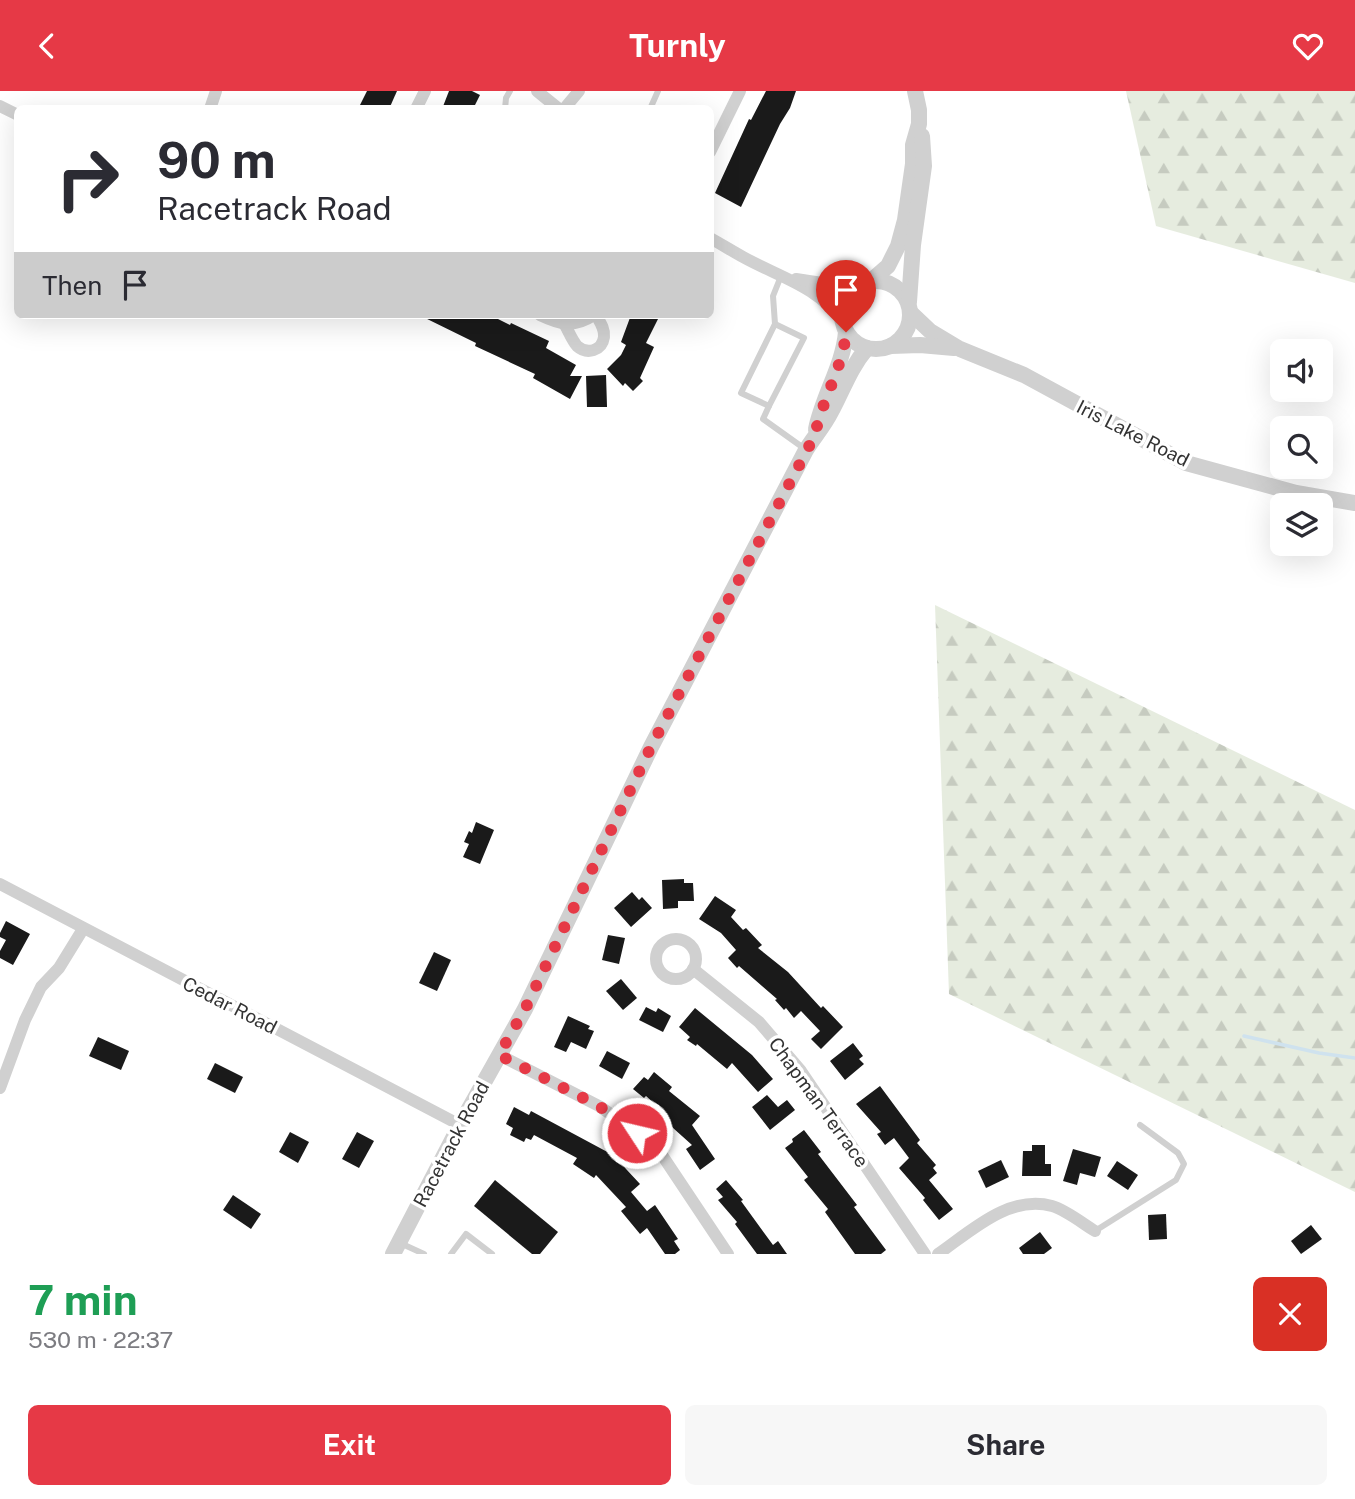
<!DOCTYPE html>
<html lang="en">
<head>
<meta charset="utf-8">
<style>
  :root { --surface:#fff; --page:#f7f7f7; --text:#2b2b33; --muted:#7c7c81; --accent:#e63946 }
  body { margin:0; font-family:"Public Sans",sans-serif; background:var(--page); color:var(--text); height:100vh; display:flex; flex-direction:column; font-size:26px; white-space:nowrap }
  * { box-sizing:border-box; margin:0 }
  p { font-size:23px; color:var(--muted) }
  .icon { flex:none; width:38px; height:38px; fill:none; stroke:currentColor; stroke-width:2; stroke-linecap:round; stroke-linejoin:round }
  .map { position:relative; height:1163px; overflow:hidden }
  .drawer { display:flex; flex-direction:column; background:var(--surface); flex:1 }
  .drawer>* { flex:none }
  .hud { position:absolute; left:14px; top:14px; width:700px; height:214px; border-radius:10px; box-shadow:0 7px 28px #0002; background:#fff; color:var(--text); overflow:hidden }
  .controls { position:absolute; left:1270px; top:248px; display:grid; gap:14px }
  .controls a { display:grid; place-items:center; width:63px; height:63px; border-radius:10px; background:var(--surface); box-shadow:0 7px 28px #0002; font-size:35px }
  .pin { position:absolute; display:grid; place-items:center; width:60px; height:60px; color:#fff; margin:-72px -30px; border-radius:50% 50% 50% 0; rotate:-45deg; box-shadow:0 0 7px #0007 }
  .pin .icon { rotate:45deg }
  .me { position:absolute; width:77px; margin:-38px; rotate:305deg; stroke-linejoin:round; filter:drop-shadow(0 0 5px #0008) }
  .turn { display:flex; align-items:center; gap:24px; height:147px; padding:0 28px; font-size:32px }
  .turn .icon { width:91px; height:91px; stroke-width:2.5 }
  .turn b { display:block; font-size:49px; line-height:60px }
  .then { display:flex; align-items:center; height:66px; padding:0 28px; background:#0003; gap:14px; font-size:26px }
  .round { display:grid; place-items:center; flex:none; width:74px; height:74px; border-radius:10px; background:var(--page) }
  .overview { display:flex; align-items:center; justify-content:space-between; height:119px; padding:0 28px }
  h1 { font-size:42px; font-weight:700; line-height:52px; color:#1e9e55 }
  .button { display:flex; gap:14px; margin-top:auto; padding:14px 28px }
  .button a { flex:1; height:80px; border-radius:10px; background:var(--accent); color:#fff; font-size:28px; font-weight:700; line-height:80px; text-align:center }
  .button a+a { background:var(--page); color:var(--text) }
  header { display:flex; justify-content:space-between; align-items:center; height:91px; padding:0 28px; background:var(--accent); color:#fff; font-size:32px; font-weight:700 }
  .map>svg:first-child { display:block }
  .forest { fill:url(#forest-firs) }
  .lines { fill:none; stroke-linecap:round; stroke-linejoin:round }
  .stream { stroke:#cfe2ee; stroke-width:3.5 }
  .building { fill:#1a1a1a }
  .service { stroke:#d0d0d0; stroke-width:6 }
  .minor { stroke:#d0d0d0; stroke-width:12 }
  .tertiary { stroke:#d0d0d0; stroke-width:16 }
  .route { stroke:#e63946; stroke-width:12; stroke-dasharray:0 21.6 }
  .labels { text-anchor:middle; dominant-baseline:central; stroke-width:7; stroke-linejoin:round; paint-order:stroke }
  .street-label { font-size:19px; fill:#333; stroke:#fff }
</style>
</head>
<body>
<header><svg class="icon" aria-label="back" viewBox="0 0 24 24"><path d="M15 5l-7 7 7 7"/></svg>Turnly<svg class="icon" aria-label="heart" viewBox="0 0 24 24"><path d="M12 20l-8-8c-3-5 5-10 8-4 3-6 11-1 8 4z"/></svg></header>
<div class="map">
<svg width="1355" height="1163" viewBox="0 0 1355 1163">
  <defs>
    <pattern id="forest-firs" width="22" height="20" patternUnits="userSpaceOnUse" patternTransform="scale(1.75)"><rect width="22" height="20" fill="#e6ecdf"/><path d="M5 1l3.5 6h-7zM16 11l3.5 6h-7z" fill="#c6cbc0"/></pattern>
  </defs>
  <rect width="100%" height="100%" fill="#fff"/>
  <g class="forest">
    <polygon points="1126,0 1355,0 1355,192 1156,135"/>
    <polygon points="935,514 1355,719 1355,1101 949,903"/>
  </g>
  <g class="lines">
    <polyline class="stream" points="1244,945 1319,962 1355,967"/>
  </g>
  <g class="building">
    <polygon points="367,0 397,0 389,18 358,18"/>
    <polygon points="449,0 472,0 480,4 473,18 442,18"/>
    <polygon points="766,0 796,0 790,17 780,33 741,116 715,102 749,28 751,29"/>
    <polygon points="419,224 480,224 488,228 490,224 510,234 511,232 549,250 546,257 576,274 570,285 582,285 570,308 533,287 535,283 475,255 476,252"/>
    <polygon points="631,224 660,224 646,252 654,256 640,287 643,290 633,300 625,292 623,295 607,278 621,264 626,254 621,251"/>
    <polygon points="606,284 607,316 587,316 586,285"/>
    <polygon points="476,731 494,739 480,773 463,766 469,753 464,751 469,740 472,742"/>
    <polygon points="684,788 684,792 693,792 694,810 678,810 678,817 663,818 662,789"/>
    <polygon points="632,801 639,809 642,806 652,817 631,836 614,817"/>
    <polygon points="715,805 736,819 731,826 743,839 746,837 762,854 758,857 788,881 821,917 823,915 843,936 821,958 811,948 820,940 801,920 794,927 786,917 784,919 775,909 777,908 739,875 737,877 728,867 736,859 721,842 699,828"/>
    <polygon points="6,830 30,843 13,874 0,867 0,860 6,849 0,846 0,842"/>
    <polygon points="608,844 625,847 619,873 602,869"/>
    <polygon points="434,861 451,869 437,900 419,892"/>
    <polygon points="621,888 637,907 623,919 606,900"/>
    <polygon points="646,916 656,921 658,917 671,925 663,941 639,929"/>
    <polygon points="695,917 752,964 773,988 758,1001 732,972 727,978 697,953 696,955 687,949 690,946 679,936"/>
    <polygon points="568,925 590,935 588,938 594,940 586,958 571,951 566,961 554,956"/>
    <polygon points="98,946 129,960 121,979 89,965"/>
    <polygon points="853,952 863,965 859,968 864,973 845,989 830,970"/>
    <polygon points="607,960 630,972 622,988 599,975"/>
    <polygon points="215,972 243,986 235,1002 207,988"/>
    <polygon points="654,981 672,996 669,1000 700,1025 692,1034 715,1068 700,1079 686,1058 692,1054 663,1028 667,1024 646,1005 644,1007 633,998 644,986 648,989"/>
    <polygon points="880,995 920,1049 917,1052 936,1074 933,1077 937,1082 929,1089 953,1118 939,1129 923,1109 925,1107 899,1077 909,1067 894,1047 885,1054 877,1043 881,1041 856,1013"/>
    <polygon points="767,1004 778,1016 787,1009 795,1019 770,1039 752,1016"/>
    <polygon points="514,1016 529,1024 531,1020 613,1064 640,1093 631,1101 647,1120 655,1114 678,1148 674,1150 680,1159 675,1163 665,1163 647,1137 640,1143 621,1120 626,1116 596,1084 594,1087 573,1073 577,1067 534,1044 531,1049 526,1047 524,1051 510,1044 513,1037 506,1033"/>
    <polygon points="804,1039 821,1061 818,1063 857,1114 854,1116 886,1159 881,1163 855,1163 825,1121 828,1118 804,1089 808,1086 785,1057 793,1051 792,1048"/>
    <polygon points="290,1041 309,1051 298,1072 279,1061"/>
    <polygon points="357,1041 374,1050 359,1077 342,1068"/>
    <polygon points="1032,1054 1045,1054 1045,1073 1051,1073 1051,1085 1022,1085 1023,1060 1032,1060"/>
    <polygon points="1073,1058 1101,1066 1095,1086 1080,1082 1077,1094 1063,1090"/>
    <polygon points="1001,1069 1009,1086 986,1097 978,1080"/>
    <polygon points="1117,1070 1138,1084 1128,1099 1107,1085"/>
    <polygon points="495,1089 558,1141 540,1163 532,1163 474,1115"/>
    <polygon points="726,1089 743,1109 741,1110 773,1154 778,1150 787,1163 757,1163 735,1133 737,1131 718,1109 723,1106 716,1098"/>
    <polygon points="233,1104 261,1123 251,1138 223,1119"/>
    <polygon points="1166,1123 1167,1148 1149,1149 1148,1124"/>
    <polygon points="1311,1134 1322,1148 1301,1163 1291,1150"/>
    <polygon points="1040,1141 1052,1157 1044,1163 1023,1163 1019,1157"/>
  </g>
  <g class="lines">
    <g class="service">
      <polyline points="505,18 506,7 510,0"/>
      <polyline points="650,18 658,0"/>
      <polyline points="781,185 773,205 775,233 741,302 769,315 763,328 805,358"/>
      <polyline points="769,315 804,247 775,233"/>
      <polyline points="1095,1140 1176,1089 1184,1073 1178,1062 1140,1034"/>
      <polyline points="400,1152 424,1163"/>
      <polyline points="451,1163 466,1143 492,1163"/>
    </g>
    <g class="minor">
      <polyline points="537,0 559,18"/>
      <polyline points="0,15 18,24"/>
      <polyline points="210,18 216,0"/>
      <polyline points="416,18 425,0"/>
      <polyline points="564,18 579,0"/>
      <polyline points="710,61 740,0"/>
      <path d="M710,147C721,153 732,160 743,166C779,186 817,195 842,230"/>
      <polyline points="796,188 835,194 861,192"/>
      <path d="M540,224C561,234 574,237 594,224"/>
      <path d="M565,234C569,241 572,249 577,255C587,264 602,260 604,246C605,238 600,231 596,224"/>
      <polyline points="0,793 460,1034"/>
      <circle cx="676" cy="868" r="20"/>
      <polyline points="693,878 759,931 801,980 925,1163"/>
      <polyline points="499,964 599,1015 656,1055 728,1163"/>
      <polyline points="0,997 25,929 41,896 59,877 83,838"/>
      <path d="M938,1163C970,1141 1009,1103 1052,1115C1066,1119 1082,1132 1095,1140"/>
    </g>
    <g class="tertiary">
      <polyline points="872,189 888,175 898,155 905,129 913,73 913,54 919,33 919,19 915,0"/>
      <circle cx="876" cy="224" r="34"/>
      <polyline points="909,211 913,154 924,75 922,45"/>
      <polyline points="911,222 930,240 960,258 1024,284 1186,372 1296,402 1355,412"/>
      <polyline points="891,255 920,254 954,257"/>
      <path d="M816,338C823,304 843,275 846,241"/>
      <path d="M393,1163L460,1034L525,918L651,656L806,359C814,346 824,335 831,321C843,299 850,277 867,257"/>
    </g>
  </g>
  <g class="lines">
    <path class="route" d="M637,1042L599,1015L499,964L525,918L651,656L815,344C822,308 843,277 846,241"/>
  </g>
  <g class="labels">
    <g class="street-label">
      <text transform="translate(1133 342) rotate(27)">Iris Lake Road</text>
      <text transform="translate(230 914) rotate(27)">Cedar Road</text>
      <text transform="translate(819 1011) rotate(54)">Chapman Terrace</text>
      <text transform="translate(451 1053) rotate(-62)">Racetrack Road</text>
    </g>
  </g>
</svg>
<div class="controls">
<a><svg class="icon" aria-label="sound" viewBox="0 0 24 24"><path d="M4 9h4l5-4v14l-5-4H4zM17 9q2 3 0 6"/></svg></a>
<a><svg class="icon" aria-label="search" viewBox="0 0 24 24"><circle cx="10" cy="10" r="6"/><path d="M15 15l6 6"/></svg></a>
<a><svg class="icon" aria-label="layers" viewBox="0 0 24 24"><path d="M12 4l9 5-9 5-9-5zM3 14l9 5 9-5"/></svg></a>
</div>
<div class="pin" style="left:846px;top:241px;background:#d93025"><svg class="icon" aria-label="arrive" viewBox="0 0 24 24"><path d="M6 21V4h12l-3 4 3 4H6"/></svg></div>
<svg class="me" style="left:637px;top:1042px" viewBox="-20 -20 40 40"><circle r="17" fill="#e63946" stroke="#fff" stroke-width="3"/><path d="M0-11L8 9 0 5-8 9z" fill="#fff"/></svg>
<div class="hud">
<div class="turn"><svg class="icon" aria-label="right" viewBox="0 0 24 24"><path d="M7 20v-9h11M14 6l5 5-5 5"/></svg><div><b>90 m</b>Racetrack Road</div></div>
<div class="then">Then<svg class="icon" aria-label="arrive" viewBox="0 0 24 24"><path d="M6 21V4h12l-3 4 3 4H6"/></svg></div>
</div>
</div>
<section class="drawer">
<div class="overview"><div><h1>7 min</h1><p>530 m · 22:37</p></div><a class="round" style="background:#d93025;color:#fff"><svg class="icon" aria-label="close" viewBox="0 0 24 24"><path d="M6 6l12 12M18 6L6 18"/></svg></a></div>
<div class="button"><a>Exit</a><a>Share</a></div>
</section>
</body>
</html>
